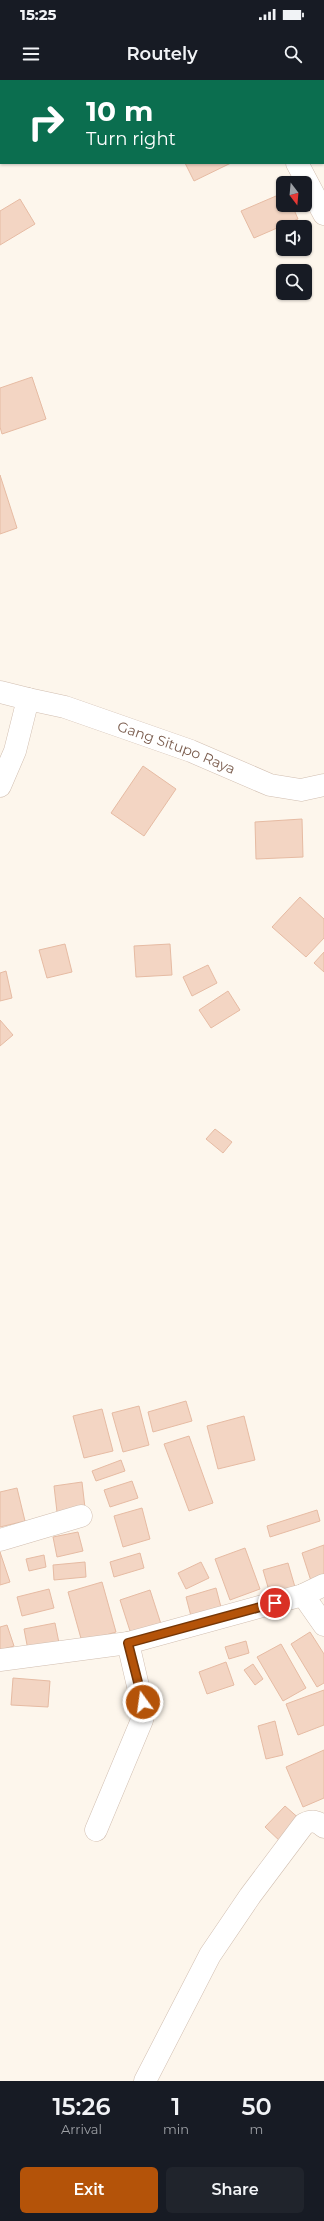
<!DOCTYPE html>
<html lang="en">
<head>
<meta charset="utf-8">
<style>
  :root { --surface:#171b24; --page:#20242c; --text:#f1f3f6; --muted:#9ea1a6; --accent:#b45309 }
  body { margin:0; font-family:Montserrat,sans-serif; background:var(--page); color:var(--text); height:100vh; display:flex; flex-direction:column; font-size:15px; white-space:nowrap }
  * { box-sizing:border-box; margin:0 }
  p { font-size:13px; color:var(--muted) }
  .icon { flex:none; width:22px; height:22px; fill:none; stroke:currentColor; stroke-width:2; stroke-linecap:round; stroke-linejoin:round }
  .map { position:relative; height:2001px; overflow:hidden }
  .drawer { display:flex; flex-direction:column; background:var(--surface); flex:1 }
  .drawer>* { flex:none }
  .guide { position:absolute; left:0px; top:0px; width:324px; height:84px; box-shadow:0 1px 3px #0004; background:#0b6e4f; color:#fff; overflow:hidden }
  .needle { width:26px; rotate:164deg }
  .fabs { position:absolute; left:276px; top:96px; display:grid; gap:8px }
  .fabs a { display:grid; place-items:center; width:36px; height:36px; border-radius:6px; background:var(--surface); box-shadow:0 1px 3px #0004; font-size:20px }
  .pin { position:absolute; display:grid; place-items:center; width:34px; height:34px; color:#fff; margin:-17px; border:2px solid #fff; border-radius:50%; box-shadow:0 1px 4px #0007 }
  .me { position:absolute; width:44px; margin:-22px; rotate:346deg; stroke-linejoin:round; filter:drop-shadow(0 0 3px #0008) }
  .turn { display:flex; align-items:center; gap:14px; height:84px; padding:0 20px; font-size:18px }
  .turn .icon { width:52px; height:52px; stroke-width:2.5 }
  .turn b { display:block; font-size:28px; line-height:34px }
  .eta { display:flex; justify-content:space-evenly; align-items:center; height:68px; text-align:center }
  .eta b { font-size:24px; font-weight:600; line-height:28px }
  .cta { display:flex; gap:8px; margin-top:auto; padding:8px 20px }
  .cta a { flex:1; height:46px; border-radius:6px; background:var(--accent); color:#fff; font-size:16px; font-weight:600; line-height:46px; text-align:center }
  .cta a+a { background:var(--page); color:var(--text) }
  .status { display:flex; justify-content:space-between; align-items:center; height:28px; padding:0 20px; background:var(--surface); direction:ltr }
  .status svg { height:11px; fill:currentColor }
  header { display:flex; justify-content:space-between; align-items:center; height:52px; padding:0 20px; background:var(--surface); font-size:18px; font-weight:600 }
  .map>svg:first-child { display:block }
  .building { fill:#f3d5c3; stroke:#e6bba3 }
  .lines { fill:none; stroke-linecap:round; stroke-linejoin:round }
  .minor-casing { stroke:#d1beb0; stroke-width:23 }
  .minor { stroke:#fff; stroke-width:22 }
  .route-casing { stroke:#753606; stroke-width:10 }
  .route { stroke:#b45309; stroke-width:7 }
  .labels { text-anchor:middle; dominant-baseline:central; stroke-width:3; stroke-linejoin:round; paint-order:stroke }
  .street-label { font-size:14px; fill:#7a5c4d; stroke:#fffaf3 }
</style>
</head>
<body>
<div class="status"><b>15:25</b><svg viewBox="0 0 49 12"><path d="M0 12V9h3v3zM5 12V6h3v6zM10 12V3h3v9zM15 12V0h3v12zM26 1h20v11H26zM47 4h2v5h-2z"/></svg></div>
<header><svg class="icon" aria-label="menu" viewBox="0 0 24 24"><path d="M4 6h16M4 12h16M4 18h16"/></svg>Routely<svg class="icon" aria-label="search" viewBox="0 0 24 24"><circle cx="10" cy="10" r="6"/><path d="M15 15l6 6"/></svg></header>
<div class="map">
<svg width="324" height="2001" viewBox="0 0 324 2001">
  <rect width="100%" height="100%" fill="#fdf6ec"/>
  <g class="building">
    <polygon points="185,83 231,83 194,101"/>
    <polygon points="283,113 283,125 292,125 298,139 254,158 241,131"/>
    <polygon points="20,119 35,144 0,165 0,131"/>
    <polygon points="32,297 46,339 2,354 0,347 0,308"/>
    <polygon points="0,395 17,448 0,454"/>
    <polygon points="143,686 176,709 144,756 111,733"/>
    <polygon points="302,739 303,777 256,779 255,742"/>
    <polygon points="300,817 324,839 324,858 306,877 272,847"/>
    <polygon points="65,864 72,892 47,898 39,870"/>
    <polygon points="170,864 172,895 136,897 134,866"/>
    <polygon points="324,872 324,892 314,883"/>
    <polygon points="208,885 217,903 192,916 183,897"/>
    <polygon points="6,891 12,918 0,921 0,893"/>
    <polygon points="228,911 240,930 211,948 199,930"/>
    <polygon points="0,940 13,955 0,966"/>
    <polygon points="215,1049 232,1062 223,1073 206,1059"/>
    <polygon points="186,1321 192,1341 153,1352 148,1332"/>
    <polygon points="139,1326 149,1365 123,1372 112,1333"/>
    <polygon points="102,1329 113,1371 84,1378 73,1336"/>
    <polygon points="244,1336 255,1380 218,1389 207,1346"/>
    <polygon points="189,1356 213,1423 189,1431 164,1364"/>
    <polygon points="121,1380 125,1391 96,1401 92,1391"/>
    <polygon points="132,1401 138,1418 110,1427 104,1410"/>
    <polygon points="82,1402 85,1428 57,1432 54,1406"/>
    <polygon points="17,1408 25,1441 0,1447 0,1412"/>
    <polygon points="142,1428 150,1459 123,1467 114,1436"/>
    <polygon points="317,1430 320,1441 270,1457 267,1446"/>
    <polygon points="78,1452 83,1471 57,1477 53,1457"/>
    <polygon points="324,1465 324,1497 311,1501 302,1473"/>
    <polygon points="245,1468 260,1509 230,1520 215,1479"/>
    <polygon points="0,1472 10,1502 0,1505"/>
    <polygon points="140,1473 144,1488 114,1497 110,1482"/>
    <polygon points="44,1475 46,1487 29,1491 26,1479"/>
    <polygon points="85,1482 86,1497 54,1500 53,1485"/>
    <polygon points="201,1482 209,1498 186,1509 178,1493"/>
    <polygon points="288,1483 295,1507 270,1514 263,1490"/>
    <polygon points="102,1502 116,1552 82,1562 68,1512"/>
    <polygon points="216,1508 222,1531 192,1540 186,1517"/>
    <polygon points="49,1509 54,1528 22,1536 17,1517"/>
    <polygon points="150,1510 161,1544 131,1554 120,1520"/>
    <polygon points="55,1543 59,1563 28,1570 24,1549"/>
    <polygon points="7,1545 14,1566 0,1570 0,1547"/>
    <polygon points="310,1552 324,1574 324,1603 317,1607 291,1564"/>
    <polygon points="246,1561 249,1573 229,1579 225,1567"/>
    <polygon points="281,1564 306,1608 283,1621 257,1577"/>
    <polygon points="226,1582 234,1605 207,1614 199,1592"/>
    <polygon points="253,1584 263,1599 255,1605 244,1590"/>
    <polygon points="13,1598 50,1601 48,1627 11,1625"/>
    <polygon points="324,1610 324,1645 298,1655 286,1624"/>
    <polygon points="275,1641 283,1675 266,1679 258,1646"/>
    <polygon points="324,1670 324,1718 303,1727 286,1687"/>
    <polygon points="285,1726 302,1741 282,1763 265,1747"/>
  </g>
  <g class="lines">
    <defs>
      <g id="minor">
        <polyline points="17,0 17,1"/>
        <polyline points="259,0 259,1"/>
        <polyline points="0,67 1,66"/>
        <polyline points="297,83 324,134"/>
        <polyline points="0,612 28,619"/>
        <path id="s1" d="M0,706L15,671L28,619L65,627L191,671L270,705L301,710L324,705"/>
        <polyline points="0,1460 81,1436"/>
        <polyline points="303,1515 324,1545"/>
        <polyline points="0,1580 128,1563 303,1515 324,1505"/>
        <polyline points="96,1750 142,1640 144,1632 128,1563"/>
        <path d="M145,2001L210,1875L250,1816L304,1744C313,1740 317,1741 324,1747"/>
      </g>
    </defs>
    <use href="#minor" class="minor-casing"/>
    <use href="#minor" class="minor"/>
  </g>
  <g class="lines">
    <defs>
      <polyline id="route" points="143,1622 128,1563 275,1523"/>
    </defs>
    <use href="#route" class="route-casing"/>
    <use href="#route" class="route"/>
  </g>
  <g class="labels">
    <g class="street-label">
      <text stroke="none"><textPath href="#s1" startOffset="248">Gang Situpo Raya</textPath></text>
    </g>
  </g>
</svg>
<div class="fabs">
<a><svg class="needle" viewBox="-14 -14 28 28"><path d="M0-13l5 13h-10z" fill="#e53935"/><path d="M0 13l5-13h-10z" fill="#9ea1a6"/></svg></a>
<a><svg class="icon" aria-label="sound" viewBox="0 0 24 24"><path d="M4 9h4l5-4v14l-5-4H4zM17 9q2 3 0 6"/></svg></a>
<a><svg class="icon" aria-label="search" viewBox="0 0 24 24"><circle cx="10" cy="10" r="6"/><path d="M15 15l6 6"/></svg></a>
</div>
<div class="pin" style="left:275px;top:1523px;background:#d93025"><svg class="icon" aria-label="arrive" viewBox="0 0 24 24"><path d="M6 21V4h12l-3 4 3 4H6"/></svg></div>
<svg class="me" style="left:143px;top:1622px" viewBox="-20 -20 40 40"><circle r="17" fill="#b45309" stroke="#fff" stroke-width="3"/><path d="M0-11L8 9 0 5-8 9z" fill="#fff"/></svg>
<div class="guide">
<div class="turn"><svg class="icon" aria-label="right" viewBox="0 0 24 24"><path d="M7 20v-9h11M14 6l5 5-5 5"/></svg><div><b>10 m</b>Turn right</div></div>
</div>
</div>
<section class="drawer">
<div class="eta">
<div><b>15:26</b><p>Arrival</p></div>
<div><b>1</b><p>min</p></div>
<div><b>50</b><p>m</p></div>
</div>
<div class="cta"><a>Exit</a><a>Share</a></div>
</section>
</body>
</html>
